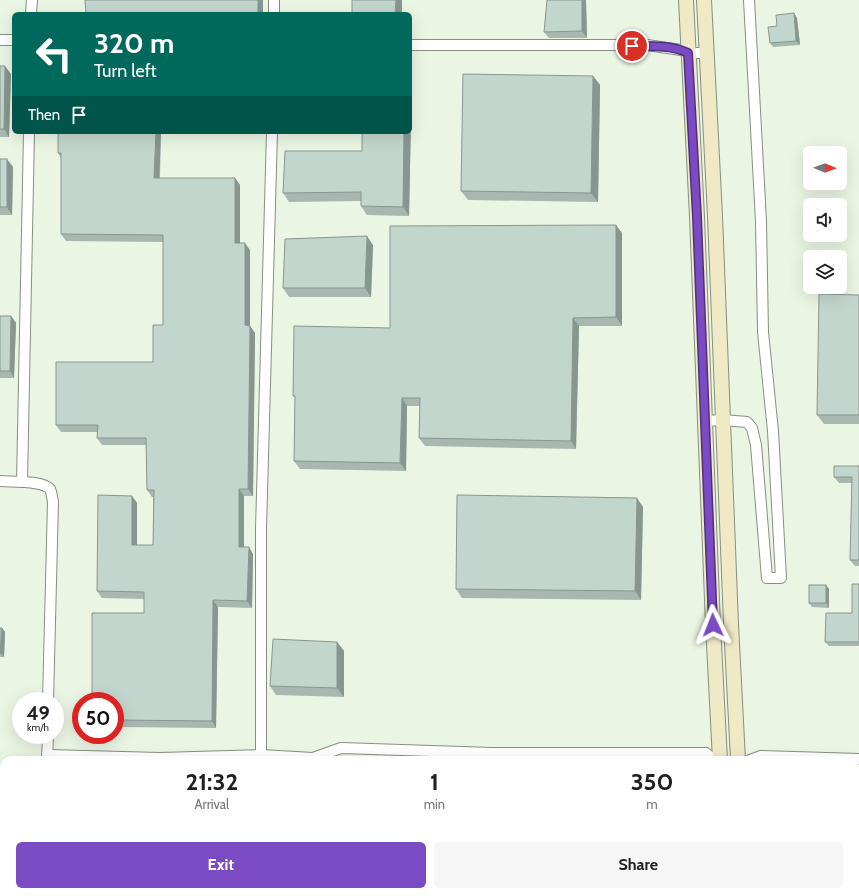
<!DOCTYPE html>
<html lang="en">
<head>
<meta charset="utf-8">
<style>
  :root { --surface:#fff; --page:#f6f6f6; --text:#202124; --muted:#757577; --accent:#7a4bc3 }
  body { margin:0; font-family:Cabin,sans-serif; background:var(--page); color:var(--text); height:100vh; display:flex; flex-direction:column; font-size:15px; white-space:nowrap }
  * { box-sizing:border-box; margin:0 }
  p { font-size:13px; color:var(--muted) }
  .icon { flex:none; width:22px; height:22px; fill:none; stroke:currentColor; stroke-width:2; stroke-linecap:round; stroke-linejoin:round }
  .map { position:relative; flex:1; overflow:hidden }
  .side { position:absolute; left:0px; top:756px; width:859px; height:140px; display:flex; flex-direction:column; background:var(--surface); border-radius:12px 12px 0 0; box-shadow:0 4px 16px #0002 }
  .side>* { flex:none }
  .banner { position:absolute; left:12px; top:12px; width:400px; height:122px; border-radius:6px; box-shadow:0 4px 16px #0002; background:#00695c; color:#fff; overflow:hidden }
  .needle { width:26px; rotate:91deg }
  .buttons { position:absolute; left:803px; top:146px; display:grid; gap:8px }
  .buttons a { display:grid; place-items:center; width:44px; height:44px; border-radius:6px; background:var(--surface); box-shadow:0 4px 16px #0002; font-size:20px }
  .speed { position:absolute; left:12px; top:692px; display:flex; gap:8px; font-size:20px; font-weight:700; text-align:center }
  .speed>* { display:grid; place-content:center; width:52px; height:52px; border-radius:50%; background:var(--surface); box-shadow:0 4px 16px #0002; line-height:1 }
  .speed small { font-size:10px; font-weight:400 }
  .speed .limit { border:6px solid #d22; background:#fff; color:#111 }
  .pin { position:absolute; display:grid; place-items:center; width:34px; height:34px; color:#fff; margin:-17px; border:2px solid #fff; border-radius:50%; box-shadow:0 1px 4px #0007 }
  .me { position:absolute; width:44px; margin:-22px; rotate:358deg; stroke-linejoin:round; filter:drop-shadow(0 0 3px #0008) }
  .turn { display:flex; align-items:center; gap:14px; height:84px; padding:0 16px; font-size:18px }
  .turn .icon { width:52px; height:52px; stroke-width:2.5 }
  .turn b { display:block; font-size:28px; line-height:34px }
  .then { display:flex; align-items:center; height:38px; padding:0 16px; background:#0003; gap:8px; font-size:15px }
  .eta { display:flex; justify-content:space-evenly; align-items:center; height:68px; text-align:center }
  .eta b { font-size:24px; font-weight:700; line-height:28px }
  .action { display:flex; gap:8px; margin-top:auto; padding:8px 16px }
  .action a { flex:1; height:46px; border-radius:6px; background:var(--accent); color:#fff; font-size:16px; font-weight:700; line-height:46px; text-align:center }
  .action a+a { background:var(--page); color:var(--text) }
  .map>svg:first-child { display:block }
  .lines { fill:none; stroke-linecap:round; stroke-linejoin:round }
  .street-casing { stroke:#868f80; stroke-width:12 }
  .secondary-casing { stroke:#868f80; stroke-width:16 }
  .street { stroke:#fff; stroke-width:10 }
  .secondary { stroke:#f0e9c6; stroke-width:14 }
  .wall { fill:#a8b8b0 }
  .shaded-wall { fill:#889690 }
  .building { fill:#c3d6cd; stroke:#889690 }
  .route-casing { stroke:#4f317f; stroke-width:10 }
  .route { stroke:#7a4bc3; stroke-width:7 }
</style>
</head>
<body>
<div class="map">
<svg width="859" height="896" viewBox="0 0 859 896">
  <rect width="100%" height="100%" fill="#ebf5e4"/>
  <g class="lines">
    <defs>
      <g id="street">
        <polyline points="31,14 32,0"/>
        <polyline points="274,14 274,0"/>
        <polyline points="0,40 14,40"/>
        <polyline points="410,45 647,45 681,50 689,53 707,53"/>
        <polyline points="705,421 723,420 747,422 752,428 756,445 767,578 781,578 773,431 763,332 761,221 749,0"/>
        <path d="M0,481C12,482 42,480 50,489C52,493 52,498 53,502L48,701"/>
        <polyline points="22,482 29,132"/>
        <polyline points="47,755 160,758 261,755 313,758 341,748 492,753 706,753 714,760"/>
        <polyline points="261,755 261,529 272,132"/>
        <polyline points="47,760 48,735"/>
        <polyline points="750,760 761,756 859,759"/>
        <polyline points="43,896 43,892"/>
        <polyline points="157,896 157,892"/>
        <polyline points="308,896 308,892"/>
        <polyline points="500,896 500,892"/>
      </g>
      <g id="secondary">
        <polyline points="686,0 697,217 713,625 720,760"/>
        <polyline points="704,0 715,216 731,624 738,760"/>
        <polyline points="726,892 726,896"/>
        <polyline points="744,892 744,896"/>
      </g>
    </defs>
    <use href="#street" class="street-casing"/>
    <use href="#secondary" class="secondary-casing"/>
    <use href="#street" class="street"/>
    <use href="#secondary" class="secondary"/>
  </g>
  <g class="wall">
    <polygon points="586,0 587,38 549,38 544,32"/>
    <polygon points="794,13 797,18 800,45 773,47 770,43 777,26"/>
    <polygon points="0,66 11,74 9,137 0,137"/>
    <polygon points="593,76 600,85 598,202 468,200 461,191"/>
    <polygon points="410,117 411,119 409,216 367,215 361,206 361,201 289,202 283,193 362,151 410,132"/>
    <polygon points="161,132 160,178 235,178 240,185 240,243 250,250 250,326 255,333 253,496 244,496 244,547 253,554 252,608 218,607 216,728 115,727 115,701 144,613 144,599 102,598 97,591 132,496 137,503 137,545 153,545 153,497 152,497 147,490 146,445 102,445 97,438 97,432 61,432 56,425 153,362 163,325 163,242 66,241 61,234 61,158 58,153"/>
    <polygon points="0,159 13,167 12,215 0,215"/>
    <polygon points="622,233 622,326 579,326 576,449 425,446 419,438 420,406 407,406 406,471 300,469 294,461 295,398 293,396 390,328"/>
    <polygon points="373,245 371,297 289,297 283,288"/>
    <polygon points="859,295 859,424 824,424 817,415"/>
    <polygon points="0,316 11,316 16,323 14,378 0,378"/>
    <polygon points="859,466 859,566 855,566 850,560 852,483 839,483 834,477"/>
    <polygon points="643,507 641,600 462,598 456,589"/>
    <polygon points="859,584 859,646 829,646 825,642 852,613"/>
    <polygon points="826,585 829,589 829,608 812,607 809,603"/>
    <polygon points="0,628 2,628 5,632 4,657 0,657"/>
    <polygon points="337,642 344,651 344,697 276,695 270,686"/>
  </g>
  <g class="shaded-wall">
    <rect x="258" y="0" width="5" height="14"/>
    <polygon points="396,0 402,0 402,14 395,14"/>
    <polygon points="582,0 586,0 587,38 582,31"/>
    <polygon points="794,13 797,18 800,45 796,41"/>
    <polygon points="5,66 11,74 9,137 4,129"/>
    <polygon points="593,76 600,85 598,202 591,193"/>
    <polygon points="410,117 411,119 409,216 403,207 404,132 410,132"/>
    <polygon points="156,132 161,132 159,185 154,178"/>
    <polygon points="7,159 13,167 12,215 7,207"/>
    <polygon points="235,178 240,185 240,250 235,243"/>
    <polygon points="616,225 622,233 622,326 616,317"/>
    <polygon points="367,236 373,245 371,297 365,288"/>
    <polygon points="245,243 250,250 250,333 245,325"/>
    <polygon points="11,316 16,323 14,378 10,371"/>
    <polygon points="573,318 579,326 576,449 571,441"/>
    <polygon points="250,326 255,333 253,496 248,489"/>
    <polygon points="402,398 407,406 406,471 400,463"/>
    <polygon points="239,489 244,496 244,554 239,547"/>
    <polygon points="132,496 137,503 137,552 132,545"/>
    <polygon points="637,498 643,507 641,600 635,591"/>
    <polygon points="249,547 253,554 252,608 247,601"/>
    <polygon points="826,585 829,589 829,608 826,603"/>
    <polygon points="213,600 218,607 216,728 212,721"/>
    <polygon points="2,628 5,632 4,657 0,653"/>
    <polygon points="337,642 344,651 344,697 337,688"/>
    <polygon points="148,892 150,892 151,896 149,896 148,894"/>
    <polygon points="246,892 251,892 251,896 245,896"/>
    <polygon points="490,892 494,892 494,896 492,896"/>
  </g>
  <g class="building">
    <polygon points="85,0 258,0 258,14 86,14"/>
    <polygon points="352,0 396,0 395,14 352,14"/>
    <polygon points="547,0 582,0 582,31 544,32"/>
    <polygon points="794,13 796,41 770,43 768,27 777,26 776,15"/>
    <polygon points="0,66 5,66 4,129 0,129"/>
    <polygon points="463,74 593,76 591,193 461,191"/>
    <polygon points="58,132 156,132 154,178 235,178 235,243 245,243 245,325 250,326 248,489 239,489 239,547 249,547 247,601 213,600 212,721 115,720 115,701 92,701 92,613 144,613 144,592 97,591 98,495 132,496 132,545 153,545 154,490 147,490 146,438 97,438 98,425 56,425 56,362 153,362 153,325 163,325 163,235 61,234 61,153 58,153"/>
    <polygon points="362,132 404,132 403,207 361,206 361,192 283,193 285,151 362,151"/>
    <rect x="0" y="159" width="7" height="48"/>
    <polygon points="616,225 616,317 573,318 571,441 419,438 420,398 402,398 400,463 294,461 295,396 293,396 294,326 390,328 390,226"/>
    <polygon points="367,236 365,288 283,288 285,239"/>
    <polygon points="819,294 859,295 859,415 817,415"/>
    <polygon points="0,316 11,316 10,371 0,371"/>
    <polygon points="834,466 859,466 859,560 850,560 852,477 834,477"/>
    <polygon points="457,495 637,498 635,591 456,589"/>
    <polygon points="852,584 859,584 859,642 825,642 826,613 852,613"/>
    <rect x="809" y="585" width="17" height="18"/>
    <polygon points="0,628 2,628 0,653"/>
    <polygon points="273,639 337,642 337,688 270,686"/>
    <polygon points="108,892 148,892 148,894 150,896 108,896"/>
    <polygon points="222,892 246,892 245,896 222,896"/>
    <polygon points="473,892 490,892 492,896 473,896"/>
  </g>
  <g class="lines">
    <defs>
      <path id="route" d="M632,46C650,46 672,45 688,53L697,217L713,625"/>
    </defs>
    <use href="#route" class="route-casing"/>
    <use href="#route" class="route"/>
  </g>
</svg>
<div class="buttons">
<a><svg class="needle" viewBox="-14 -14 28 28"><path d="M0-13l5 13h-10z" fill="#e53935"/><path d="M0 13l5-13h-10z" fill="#757577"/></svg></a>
<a><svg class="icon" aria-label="sound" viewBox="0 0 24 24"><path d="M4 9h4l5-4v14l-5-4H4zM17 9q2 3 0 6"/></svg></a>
<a><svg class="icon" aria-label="layers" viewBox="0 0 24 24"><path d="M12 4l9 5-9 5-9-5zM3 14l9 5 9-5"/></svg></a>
</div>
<div class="speed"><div>49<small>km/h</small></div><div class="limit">50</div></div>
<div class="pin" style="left:632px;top:46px;background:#d93025"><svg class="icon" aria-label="arrive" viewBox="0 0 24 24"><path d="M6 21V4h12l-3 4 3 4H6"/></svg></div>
<svg class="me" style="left:713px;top:625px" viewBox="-20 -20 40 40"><path d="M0-17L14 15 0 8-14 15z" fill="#7a4bc3" stroke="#fff" stroke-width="4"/></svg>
<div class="banner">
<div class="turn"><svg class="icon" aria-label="left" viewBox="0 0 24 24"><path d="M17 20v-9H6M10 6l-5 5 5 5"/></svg><div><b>320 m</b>Turn left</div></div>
<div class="then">Then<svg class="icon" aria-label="arrive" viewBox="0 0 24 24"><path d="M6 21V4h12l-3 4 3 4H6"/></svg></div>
</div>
<section class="side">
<div class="eta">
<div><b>21:32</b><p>Arrival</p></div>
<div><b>1</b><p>min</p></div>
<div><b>350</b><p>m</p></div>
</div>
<div class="action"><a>Exit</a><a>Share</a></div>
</section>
</div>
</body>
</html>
